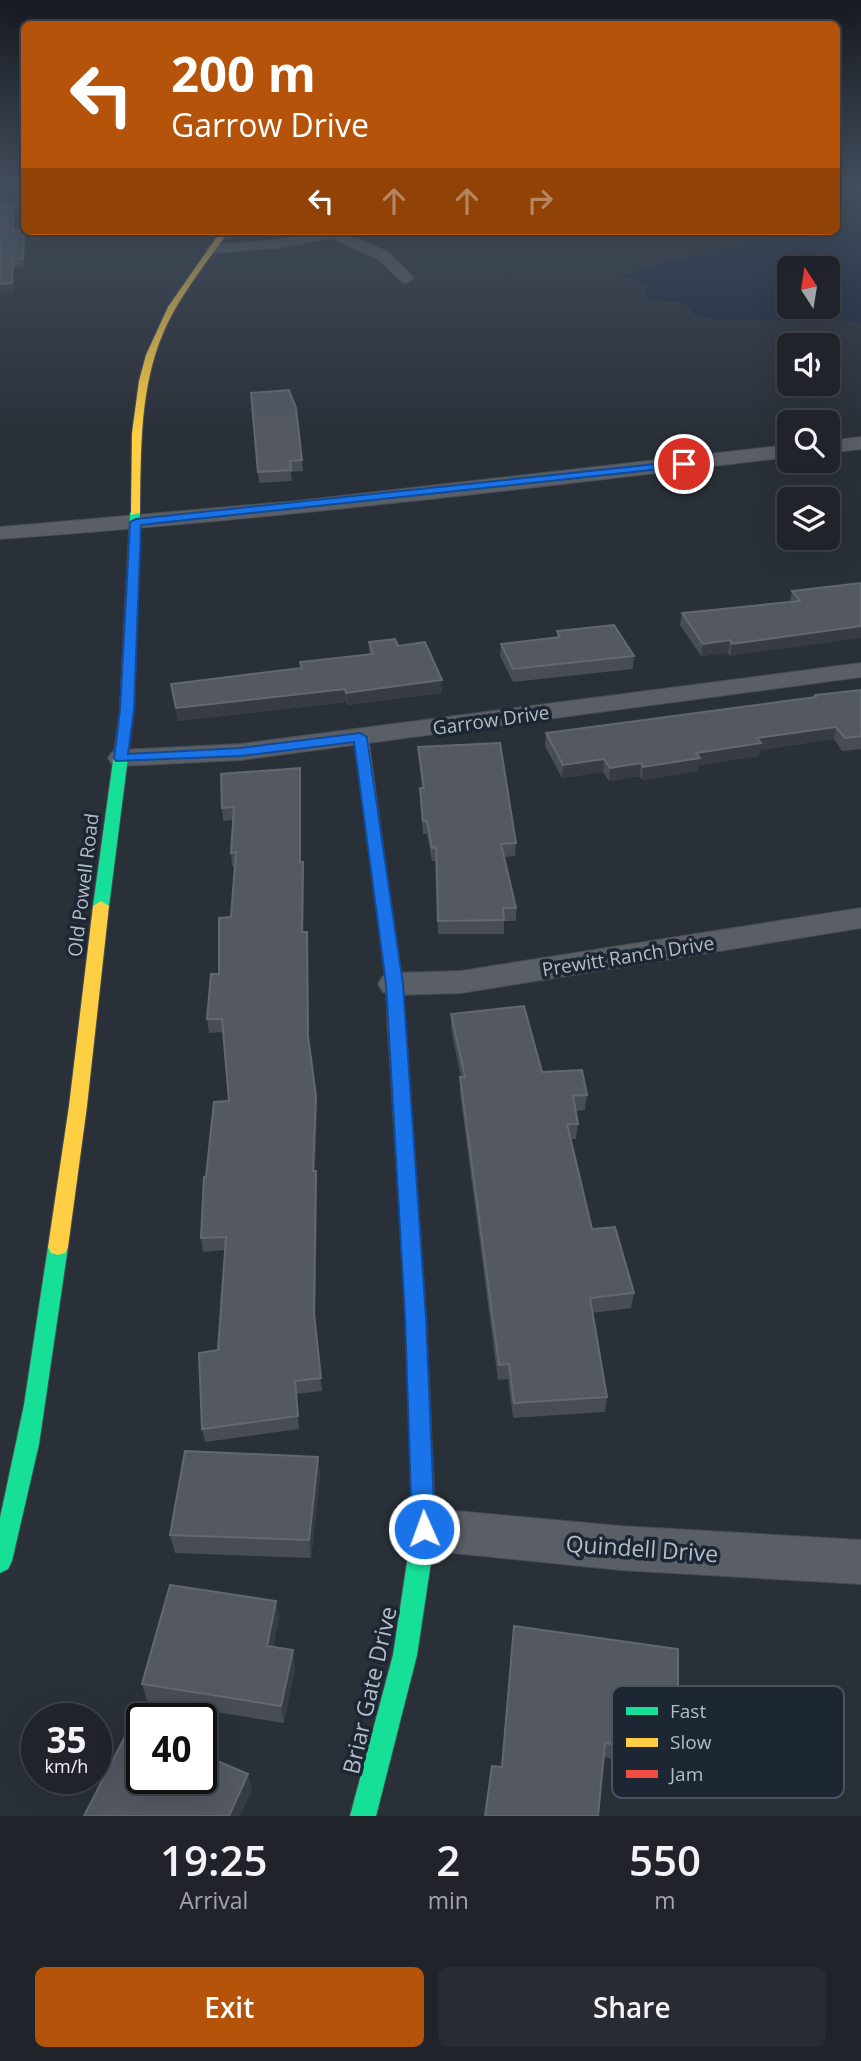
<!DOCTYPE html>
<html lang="en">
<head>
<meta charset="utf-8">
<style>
  :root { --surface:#20242a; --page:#282c32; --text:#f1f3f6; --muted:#a2a4a8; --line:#3d4147; --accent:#b45309 }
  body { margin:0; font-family:"Open Sans",sans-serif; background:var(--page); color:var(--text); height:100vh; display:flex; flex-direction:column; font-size:26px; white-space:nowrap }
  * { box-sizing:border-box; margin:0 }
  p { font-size:23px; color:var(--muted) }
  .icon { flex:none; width:38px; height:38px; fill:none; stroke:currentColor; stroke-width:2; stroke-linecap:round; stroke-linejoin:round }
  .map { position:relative; height:1816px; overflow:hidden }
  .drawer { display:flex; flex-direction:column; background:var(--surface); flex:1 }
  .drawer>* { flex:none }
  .banner { position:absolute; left:21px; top:21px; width:819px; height:214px; border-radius:10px; box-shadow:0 7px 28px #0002,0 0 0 2px var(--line); background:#b45309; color:#fff; overflow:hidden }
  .needle { width:46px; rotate:348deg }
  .fabs { position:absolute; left:777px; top:256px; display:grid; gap:14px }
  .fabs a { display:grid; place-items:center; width:63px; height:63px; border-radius:10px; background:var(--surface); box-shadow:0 7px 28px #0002,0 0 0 2px var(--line); font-size:35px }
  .speed { position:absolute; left:21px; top:1703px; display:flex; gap:14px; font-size:35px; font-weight:700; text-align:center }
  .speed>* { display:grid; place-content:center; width:91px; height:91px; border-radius:50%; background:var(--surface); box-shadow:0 7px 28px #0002,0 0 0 2px var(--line); line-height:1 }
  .speed small { font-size:18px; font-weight:400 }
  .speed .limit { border:4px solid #111; border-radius:10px; background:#fff; color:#111 }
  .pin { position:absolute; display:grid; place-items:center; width:60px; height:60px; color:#fff; margin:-30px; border:4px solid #fff; border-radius:50%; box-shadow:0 2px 7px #0007 }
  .me { position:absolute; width:77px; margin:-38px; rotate:358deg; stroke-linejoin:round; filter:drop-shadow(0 0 5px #0008) }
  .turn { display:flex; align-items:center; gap:24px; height:147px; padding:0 35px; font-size:32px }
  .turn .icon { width:91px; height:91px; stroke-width:2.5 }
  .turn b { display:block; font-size:49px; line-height:60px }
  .lanes { display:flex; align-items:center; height:66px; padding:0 35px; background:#0003; justify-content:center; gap:35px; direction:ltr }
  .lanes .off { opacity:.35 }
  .eta { display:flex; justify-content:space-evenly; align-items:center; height:119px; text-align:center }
  .eta b { font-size:42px; font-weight:600; line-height:49px }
  .button { display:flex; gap:14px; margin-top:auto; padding:14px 35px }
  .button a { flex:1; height:80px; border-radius:10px; background:var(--accent); color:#fff; font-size:28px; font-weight:600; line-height:80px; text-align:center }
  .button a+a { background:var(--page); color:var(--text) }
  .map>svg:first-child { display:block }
  .water { fill:#19273c; fill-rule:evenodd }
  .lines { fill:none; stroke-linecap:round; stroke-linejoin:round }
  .street-casing { stroke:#484c55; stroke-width:2 }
  .fast-casing { stroke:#484c55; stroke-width:2 }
  .slow-casing { stroke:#484c55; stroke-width:2 }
  .jam-casing { stroke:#484c55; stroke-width:2 }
  .street { fill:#5a5e66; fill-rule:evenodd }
  .fast { fill:#16e098; fill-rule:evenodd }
  .slow { fill:#ffcf43; fill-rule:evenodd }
  .jam { fill:#f24e42; fill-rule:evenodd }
  .wall { fill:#474c55 }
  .shaded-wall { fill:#373c44 }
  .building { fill:#535861; stroke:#626872; stroke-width:2 }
  .route { fill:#1a73e8; stroke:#114b97; stroke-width:2 }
  .labels { text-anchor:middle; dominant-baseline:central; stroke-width:7; stroke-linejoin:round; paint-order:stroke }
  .street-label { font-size:19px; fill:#b4bcc9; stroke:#1d2633 }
  .near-street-label { font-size:23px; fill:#b4bcc9; stroke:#1d2633 }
  .key { fill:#1d2633; stroke:#4a5360; stroke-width:2 }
  .key-label { font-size:19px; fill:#b4bcc9 }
</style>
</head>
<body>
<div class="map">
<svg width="861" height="1816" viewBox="0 0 861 1816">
  <rect width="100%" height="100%" fill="#2a3038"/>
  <path class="water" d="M861,222V321L721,320L696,316L685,304L677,302L647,300L644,293L649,286L622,275C692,257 764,231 836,231L837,225ZM789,268H828V306H789Z"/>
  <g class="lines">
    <defs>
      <g id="street">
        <polygon points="24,201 24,209 0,211 0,203"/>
        <polygon points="321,231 349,231 347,234 388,252 414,278 406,283 401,281 378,259 331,238 278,248 212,253 205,249 212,245 278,240"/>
        <polygon points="861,437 861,449 828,453 828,441"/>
        <path d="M789,445V457C526,489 264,520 0,539V527L297,501Z"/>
        <polygon points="861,663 861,677 241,760 121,766 112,764 108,758 112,752 121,750 241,744"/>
        <polygon points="861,908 861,928 461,993 394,995 383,992 378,984 383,976 394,973 461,971"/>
        <polygon points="424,1508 620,1526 861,1540 861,1584 620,1570 424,1550 408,1544 402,1529 408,1514"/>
      </g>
      <g id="fast">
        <polygon points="135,510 140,513 134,710 109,906 101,911 93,906 120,710 130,513"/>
        <polygon points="58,1239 65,1241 68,1247 39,1444 12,1561 8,1569 0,1573 0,1518 24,1405 48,1247 51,1241"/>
        <polygon points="421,1440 429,1443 432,1450 436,1529 417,1655 376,1816 350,1816 393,1655 412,1529 410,1450 413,1443"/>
      </g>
      <g id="slow">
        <path d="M221,231H229C206,263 180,295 164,331C139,388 141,452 140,513L131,515L132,433L139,381L146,355L168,307Z"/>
        <polygon points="361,733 368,737 402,984 406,1031 403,1035 391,1035 388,1031 386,984 354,737"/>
        <polygon points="101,901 109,906 87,1106 68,1247 65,1253 58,1255 51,1253 48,1247 69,1106 93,906"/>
      </g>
      <polygon id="jam" points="397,1025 403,1027 406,1031 426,1317 432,1450 429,1457 421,1460 413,1457 410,1450 406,1317 388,1031 391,1027"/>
    </defs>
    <use href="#street" class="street-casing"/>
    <use href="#fast" class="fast-casing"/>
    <use href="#slow" class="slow-casing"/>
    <use href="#jam" class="jam-casing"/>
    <use href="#street" class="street"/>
    <use href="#fast" class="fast"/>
    <use href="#slow" class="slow"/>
    <use href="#jam" class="jam"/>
  </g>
  <g class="wall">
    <polygon points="15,221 15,230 24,229 25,237 24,267 14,268 14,292 0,293"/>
    <polygon points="251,393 302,460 303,471 291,472 292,481 259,483"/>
    <polygon points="861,583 730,656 728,653 701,656 680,625 682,613 790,602 792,591"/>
    <polygon points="557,631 634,656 633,669 513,682 500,656 501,644 557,637"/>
    <polygon points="369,642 398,646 442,680 442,693 347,705 346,702 178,721 171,684 300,669 300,662 369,654"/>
    <polygon points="861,690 861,749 842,751 834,739 760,750 758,756 699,765 698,771 642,780 640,776 609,781 603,772 562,778 545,746 546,733 814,697 815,695"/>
    <polygon points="418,747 516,843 515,856 504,857 516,908 516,921 504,921 504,934 438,934 436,861 432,861 427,834 423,834 420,801 420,788 422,788 419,760"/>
    <polygon points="301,781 301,862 304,875 303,932 307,945 309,1044 317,1110 315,1171 316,1171 317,1185 315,1324 322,1391 296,1394 299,1429 205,1442 202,1429 218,1350 225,1250 203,1252 201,1238 206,1177 229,1101 224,1032 209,1033 207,1019 231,917 235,866 232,866 231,853 233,820 223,821 222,808"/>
    <polygon points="451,1014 542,1072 587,1095 585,1110 576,1111 578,1124 576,1139 570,1139 592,1229 634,1293 631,1308 592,1313 607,1397 605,1412 513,1418 508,1379 498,1380 460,1093 460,1077 461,1077 451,1029"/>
    <polygon points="318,1457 320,1475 311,1558 175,1553 170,1535"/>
    <polygon points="276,1601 279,1618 273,1647 295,1667 284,1723 147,1701 142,1684"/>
    <polygon points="514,1626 678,1700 674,1714 659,1712 658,1751 655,1765 603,1757 502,1767"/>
  </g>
  <g class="shaded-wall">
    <polygon points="24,229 25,237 24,267 23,259"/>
    <polygon points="13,259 14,268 14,292 0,293 0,284"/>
    <polygon points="861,626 861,638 730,656 732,644"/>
    <polygon points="730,640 728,653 701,656 703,644"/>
    <polygon points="442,680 442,693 347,705 346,693"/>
    <polygon points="345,689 346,702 178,721 176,708"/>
    <polygon points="836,727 834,739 760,750 758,756 699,765 698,771 642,780 643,767 757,738"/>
    <polygon points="604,759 603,772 562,778 563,765"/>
    <polygon points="641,763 640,776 609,781 610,768"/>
    <polygon points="300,768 301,781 301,875 300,862"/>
    <polygon points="303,862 304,875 303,945 302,932"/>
    <polygon points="307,932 307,945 309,1050 308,1036"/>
    <polygon points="316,1096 317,1110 314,1185 313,1171"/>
    <polygon points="316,1171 317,1185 315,1326 314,1313"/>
    <polygon points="318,1457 320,1475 311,1558 309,1540"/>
    <polygon points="276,1601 279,1618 270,1663 267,1646"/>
    <polygon points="293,1650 295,1667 284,1723 281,1706"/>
    <polygon points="248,1774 252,1790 240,1816 229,1816"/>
  </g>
  <g class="building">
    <polygon points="0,212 13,213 13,230 24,229 23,259 13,259 12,283 0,284"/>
    <polygon points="289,390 296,408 302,460 290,461 291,470 258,472 251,393"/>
    <polygon points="861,583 861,626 732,644 730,640 703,644 682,613 800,601 792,591"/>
    <polygon points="614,625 634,656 513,669 501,644 560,637 557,631"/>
    <polygon points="395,639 398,646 425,642 442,680 346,693 345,689 176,708 171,684 302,668 300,662 373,654 369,642"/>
    <polygon points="861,690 861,736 845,738 836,727 757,738 761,743 696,753 700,758 643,767 641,763 610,768 604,759 563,765 546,733 816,697 815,695"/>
    <polygon points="500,743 516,843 501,844 516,908 503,908 504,920 438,921 436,847 432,848 427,821 423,821 420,788 424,788 418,747"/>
    <polygon points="300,768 300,862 303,862 302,932 307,932 308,1036 316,1096 313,1171 316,1171 314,1313 321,1378 295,1381 298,1416 202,1429 199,1353 218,1350 226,1237 201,1238 204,1177 206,1177 214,1102 229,1101 222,1019 207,1019 211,974 219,974 219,918 231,917 236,852 231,853 234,807 222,808 221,774"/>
    <polygon points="524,1006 542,1072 582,1070 587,1095 573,1096 578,1124 567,1124 592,1229 615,1227 634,1293 590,1298 607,1397 514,1403 509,1364 499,1365 460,1077 465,1077 451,1014"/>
    <polygon points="185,1451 318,1457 309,1540 170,1535"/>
    <polygon points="170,1585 276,1601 267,1646 293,1650 281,1706 142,1684"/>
    <polygon points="514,1626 678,1649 678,1700 659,1697 658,1751 605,1743 598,1816 485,1816 492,1766 502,1767"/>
    <polygon points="132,1723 142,1727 142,1778 201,1778 201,1754 248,1774 229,1816 84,1816"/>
  </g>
  <linearGradient id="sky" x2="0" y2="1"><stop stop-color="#171a1f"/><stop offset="0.42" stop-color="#444e5e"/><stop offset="1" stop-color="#444e5e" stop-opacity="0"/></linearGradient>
  <rect width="861" height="438" fill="url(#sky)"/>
  <polygon class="route" points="684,461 688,462 688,466 141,525 134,710 128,754 241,748 360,733 367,737 403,984 426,1317 435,1529 432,1537 424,1541 415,1537 412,1529 405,1317 386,984 354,742 241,756 116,761 114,758 120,710 130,522 136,519"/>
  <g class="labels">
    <g class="street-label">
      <text transform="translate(491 720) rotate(-8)">Garrow Drive</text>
      <text transform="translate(83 885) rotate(-83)">Old Powell Road</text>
      <text transform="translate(628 956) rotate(-9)">Prewitt Ranch Drive</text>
    </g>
    <g class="near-street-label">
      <text transform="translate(642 1548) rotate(4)">Quindell Drive</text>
      <text transform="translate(369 1690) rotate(-77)">Briar Gate Drive</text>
    </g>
  </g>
  <rect x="612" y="1686" width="232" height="112" rx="10" class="key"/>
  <rect x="626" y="1707" width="32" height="8" fill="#16e098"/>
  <rect x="626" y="1738" width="32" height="9" fill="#ffcf43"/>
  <rect x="626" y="1770" width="32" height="8" fill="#f24e42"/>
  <g class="key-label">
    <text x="670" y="1718">Fast</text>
    <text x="670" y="1749">Slow</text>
    <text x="670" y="1781">Jam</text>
  </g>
</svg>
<div class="fabs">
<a><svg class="needle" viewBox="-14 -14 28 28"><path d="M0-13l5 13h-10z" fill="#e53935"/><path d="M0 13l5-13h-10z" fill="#a2a4a8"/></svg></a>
<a><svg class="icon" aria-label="sound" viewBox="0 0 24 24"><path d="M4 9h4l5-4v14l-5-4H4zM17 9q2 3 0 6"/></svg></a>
<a><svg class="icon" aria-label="search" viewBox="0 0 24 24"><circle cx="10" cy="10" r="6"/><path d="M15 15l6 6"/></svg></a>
<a><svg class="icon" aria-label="layers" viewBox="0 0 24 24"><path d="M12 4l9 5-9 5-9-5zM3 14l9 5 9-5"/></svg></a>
</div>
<div class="speed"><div>35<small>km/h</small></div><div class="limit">40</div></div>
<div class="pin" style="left:684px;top:464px;background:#d93025"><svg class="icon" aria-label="arrive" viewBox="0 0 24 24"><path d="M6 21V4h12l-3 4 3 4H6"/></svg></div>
<svg class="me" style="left:424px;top:1529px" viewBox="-20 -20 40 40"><circle r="17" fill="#1a73e8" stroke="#fff" stroke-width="3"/><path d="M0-11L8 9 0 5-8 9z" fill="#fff"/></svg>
<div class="banner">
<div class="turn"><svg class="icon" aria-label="left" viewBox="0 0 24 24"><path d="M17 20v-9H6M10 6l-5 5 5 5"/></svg><div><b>200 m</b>Garrow Drive</div></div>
<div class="lanes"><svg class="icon" aria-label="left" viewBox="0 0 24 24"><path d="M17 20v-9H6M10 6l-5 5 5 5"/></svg><svg class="icon off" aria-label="ahead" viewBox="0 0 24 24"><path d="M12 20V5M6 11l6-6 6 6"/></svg><svg class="icon off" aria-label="ahead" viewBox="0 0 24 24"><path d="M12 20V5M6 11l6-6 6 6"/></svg><svg class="icon off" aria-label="right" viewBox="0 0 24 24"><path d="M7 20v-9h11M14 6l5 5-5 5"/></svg></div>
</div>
</div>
<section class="drawer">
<div class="eta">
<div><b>19:25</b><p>Arrival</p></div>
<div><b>2</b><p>min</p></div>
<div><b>550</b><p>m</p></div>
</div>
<div class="button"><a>Exit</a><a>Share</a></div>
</section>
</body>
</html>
